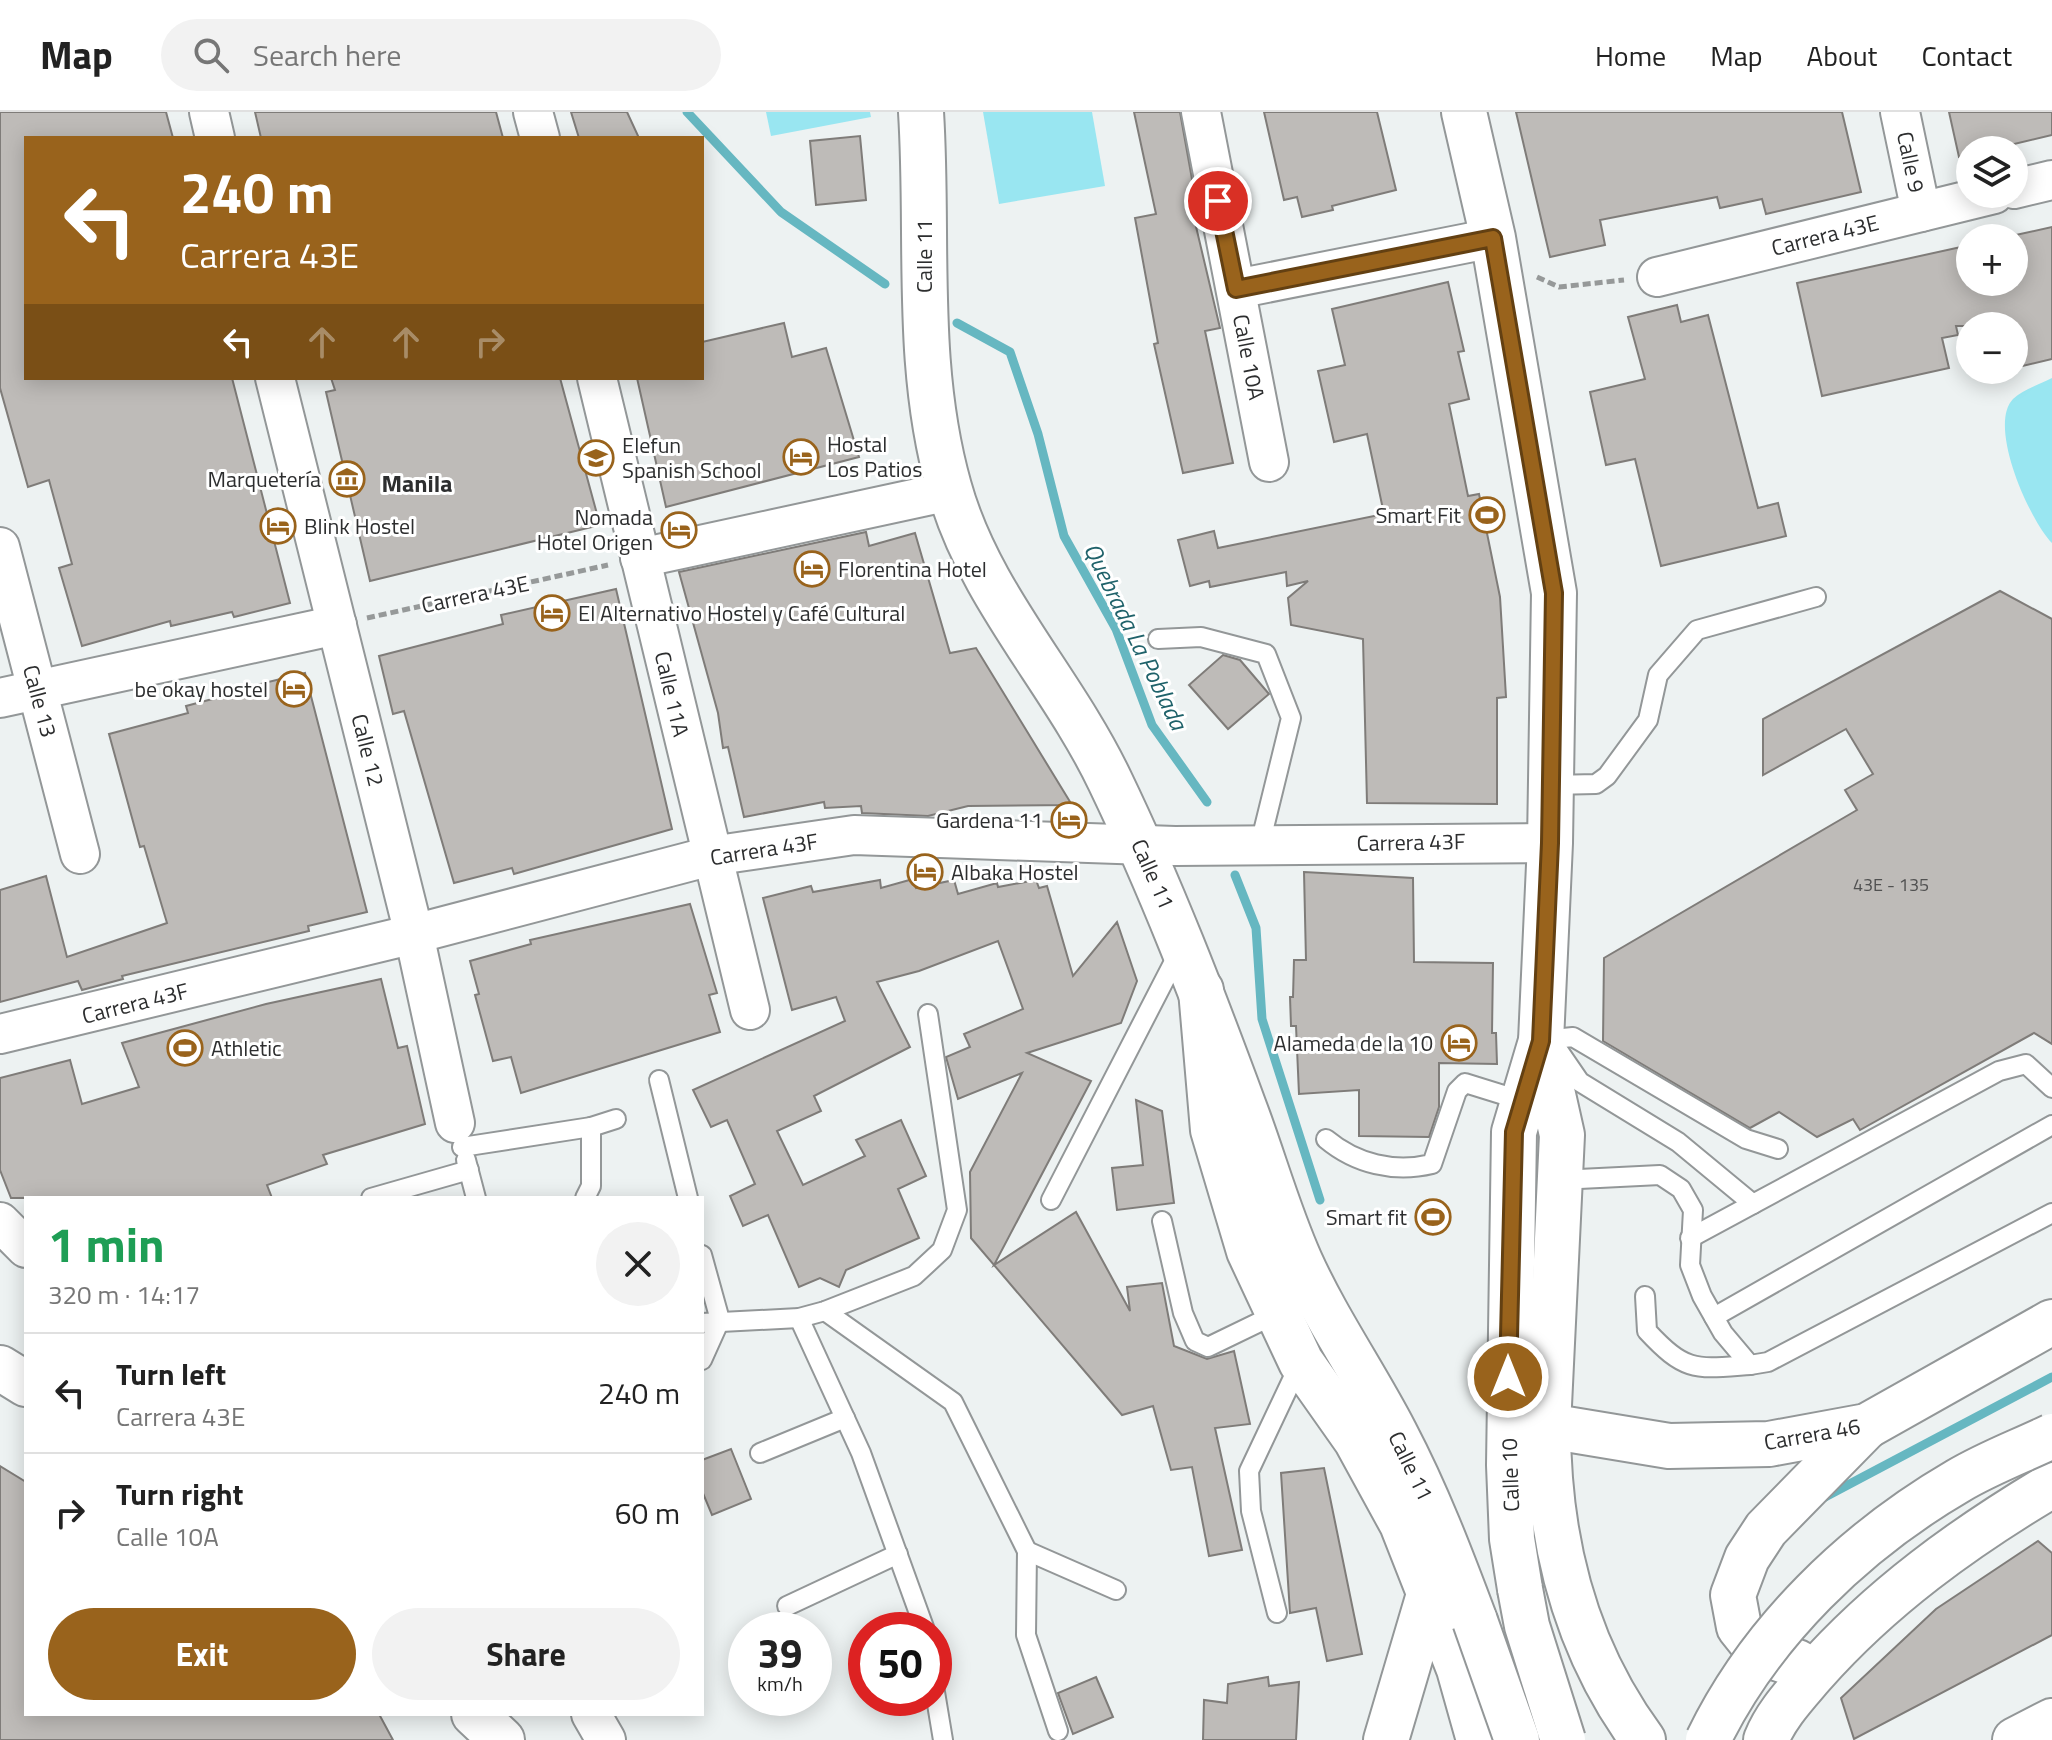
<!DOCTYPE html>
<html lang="en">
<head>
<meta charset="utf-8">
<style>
  :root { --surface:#fff; --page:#f2f2f2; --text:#222; --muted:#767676; --line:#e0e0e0; --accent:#99631c }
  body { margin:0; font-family:"Titillium Web",sans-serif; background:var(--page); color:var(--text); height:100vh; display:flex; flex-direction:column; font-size:30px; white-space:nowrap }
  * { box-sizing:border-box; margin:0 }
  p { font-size:26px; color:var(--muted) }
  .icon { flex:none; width:44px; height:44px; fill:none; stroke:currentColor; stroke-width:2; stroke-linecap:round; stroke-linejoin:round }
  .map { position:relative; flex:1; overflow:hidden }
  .side { position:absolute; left:24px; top:1084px; width:680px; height:520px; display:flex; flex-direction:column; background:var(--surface); border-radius:0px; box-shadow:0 4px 20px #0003 }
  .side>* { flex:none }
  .hud { position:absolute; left:24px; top:24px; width:680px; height:244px; border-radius:0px; box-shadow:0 4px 20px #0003; background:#99631c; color:#fff; overflow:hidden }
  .fabs { position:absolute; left:1956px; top:24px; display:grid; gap:16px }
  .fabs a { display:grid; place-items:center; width:72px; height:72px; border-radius:50%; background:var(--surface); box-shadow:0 4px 20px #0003; font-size:40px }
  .speed { position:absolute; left:728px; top:1500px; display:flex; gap:16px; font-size:40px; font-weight:700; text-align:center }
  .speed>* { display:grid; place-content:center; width:104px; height:104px; border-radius:50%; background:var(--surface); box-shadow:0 4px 20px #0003; line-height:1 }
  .speed small { font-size:20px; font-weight:400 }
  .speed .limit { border:12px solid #d22; background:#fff; color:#111 }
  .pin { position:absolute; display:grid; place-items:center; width:68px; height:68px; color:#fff; margin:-34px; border:4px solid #fff; border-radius:50%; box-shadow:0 2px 8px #0007 }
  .me { position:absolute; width:88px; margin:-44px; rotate:0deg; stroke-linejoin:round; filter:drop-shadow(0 0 6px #0008) }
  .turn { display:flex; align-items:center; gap:28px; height:168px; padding:0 24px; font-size:36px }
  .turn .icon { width:104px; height:104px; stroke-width:2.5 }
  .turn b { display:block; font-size:56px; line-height:68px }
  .lanes { display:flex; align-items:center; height:76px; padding:0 24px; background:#0003; justify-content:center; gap:40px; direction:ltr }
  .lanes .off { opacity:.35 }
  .round { display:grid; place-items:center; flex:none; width:84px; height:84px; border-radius:42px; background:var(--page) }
  .head { display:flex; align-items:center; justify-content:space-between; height:136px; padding:0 24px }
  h1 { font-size:48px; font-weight:700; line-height:60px; color:#1e9e55 }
  .action { display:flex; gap:16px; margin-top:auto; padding:16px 24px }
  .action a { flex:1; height:92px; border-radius:48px; background:var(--accent); color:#fff; font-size:32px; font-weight:700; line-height:92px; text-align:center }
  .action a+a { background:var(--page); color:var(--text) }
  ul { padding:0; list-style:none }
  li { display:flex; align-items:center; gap:24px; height:120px; padding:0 24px; border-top:2px solid var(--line) }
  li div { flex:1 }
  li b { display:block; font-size:30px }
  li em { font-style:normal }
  header { display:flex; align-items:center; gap:48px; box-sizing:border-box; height:112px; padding:0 40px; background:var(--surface); border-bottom:2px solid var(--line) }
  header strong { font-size:38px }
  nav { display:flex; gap:44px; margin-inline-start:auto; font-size:28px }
  .search { width:560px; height:72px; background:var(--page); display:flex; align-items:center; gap:20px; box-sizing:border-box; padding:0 28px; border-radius:44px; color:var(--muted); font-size:30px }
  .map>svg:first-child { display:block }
  .green { fill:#99e6f1 }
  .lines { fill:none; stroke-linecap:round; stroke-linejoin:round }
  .stream { stroke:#66b7c1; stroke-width:9 }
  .building { fill:#bebbb8; stroke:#7f7c79; stroke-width:2 }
  .service-casing { stroke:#939798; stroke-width:22 }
  .minor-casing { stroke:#939798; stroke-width:42 }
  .tertiary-casing { stroke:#939798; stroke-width:48 }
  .secondary-casing { stroke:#939798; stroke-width:48 }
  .primary-casing { stroke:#939798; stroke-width:48 }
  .path { stroke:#969999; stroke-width:5; stroke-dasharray:8 4; stroke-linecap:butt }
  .service { stroke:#fff; stroke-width:18 }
  .minor { stroke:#fff; stroke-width:38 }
  .tertiary { stroke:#fff; stroke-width:44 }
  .secondary { stroke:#fff; stroke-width:44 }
  .primary { stroke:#fff; stroke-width:44 }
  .secondary-bridge-casing { stroke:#939798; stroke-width:48; stroke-linecap:butt }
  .secondary-bridge { stroke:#fff; stroke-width:44 }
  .route-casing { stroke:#634012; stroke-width:20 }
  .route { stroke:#99631c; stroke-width:14 }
  .labels { text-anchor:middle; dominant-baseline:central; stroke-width:6; stroke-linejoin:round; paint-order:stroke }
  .number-label { font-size:18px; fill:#515151 }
  .street-label { font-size:22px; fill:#2d2e2f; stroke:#fff }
  .poi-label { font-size:22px; fill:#2d2e2f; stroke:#fff; text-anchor:start }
  .neighbourhood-label { font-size:24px; font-weight:bold; fill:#2d2e2f; stroke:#fff }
  .water-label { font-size:24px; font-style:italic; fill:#1f626a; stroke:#fff }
</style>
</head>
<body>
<header>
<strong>Map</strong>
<div class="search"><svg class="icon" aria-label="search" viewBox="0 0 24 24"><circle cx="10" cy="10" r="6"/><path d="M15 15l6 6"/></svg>Search here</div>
<nav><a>Home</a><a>Map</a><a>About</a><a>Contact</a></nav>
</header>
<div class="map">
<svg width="2052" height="1628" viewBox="0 0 2052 1628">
  <rect width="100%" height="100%" fill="#edf2f2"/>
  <g class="green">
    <polygon points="766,0 870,0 871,5 771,24"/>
    <polygon points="983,0 1092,0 1105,74 999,92"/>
    <path d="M2052,266V431C2030,409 1987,314 2013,287C2023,278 2040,272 2052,266Z"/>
  </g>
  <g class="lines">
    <g class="stream">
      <polyline points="687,0 781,100 885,172"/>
      <polyline points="957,211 1010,240 1038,322 1064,424 1116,517 1152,613 1207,690"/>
      <polyline points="1235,763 1256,816 1262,907 1320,1088"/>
      <polyline points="1825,1385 2052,1265"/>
    </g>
  </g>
  <g class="building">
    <polygon points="0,0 166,0 173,26 26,26 26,266 232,266 290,491 234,505 232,500 171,514 170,509 82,534 59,456 72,452 49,368 28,375 0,276"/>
    <polygon points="255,0 496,0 503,26 261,26"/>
    <polygon points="571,0 627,0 639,26 579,26"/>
    <polygon points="1134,0 1180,0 1195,84 1189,85 1220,216 1205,219 1233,351 1183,361 1154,232 1158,231 1135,106 1156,102"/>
    <polygon points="1264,0 1377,0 1396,78 1332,94 1333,98 1302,105 1297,85 1284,88"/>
    <polygon points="1516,0 1842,0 1861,80 1766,102 1762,87 1720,96 1717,85 1600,108 1605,133 1550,145"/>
    <polygon points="1949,0 2052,0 2052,23 1989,38 1970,38 1970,42 1959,45"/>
    <polygon points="860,24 866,88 816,93 810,29"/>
    <polygon points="2052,115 2052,247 2014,256 2014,214 1956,214 1958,223 1942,226 1949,256 1822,284 1797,171 1970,133 1970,170 2014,170 2014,126 2002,126"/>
    <polygon points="1448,170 1464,239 1458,240 1469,287 1449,292 1468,384 1479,382 1500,485 1506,585 1497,586 1497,692 1367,691 1363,527 1291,513 1288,486 1308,469 1287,474 1286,460 1210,475 1209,469 1190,474 1178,428 1214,419 1218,436 1384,402 1367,322 1334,330 1318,259 1345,253 1332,197"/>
    <polygon points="1677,193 1681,210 1708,203 1758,396 1778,391 1786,424 1661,454 1635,347 1606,353 1590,280 1645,267 1628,205"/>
    <polygon points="784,211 792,245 826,236 859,345 666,395 637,266 702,266 702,230"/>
    <polygon points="331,266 560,266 600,413 370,469 326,280 335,278"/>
    <polygon points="866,420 869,434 915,421 950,541 976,536 1072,693 968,694 928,704 862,701 861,694 825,696 824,690 744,705 728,635 723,636 718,601 679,460"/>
    <polygon points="616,477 672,717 514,762 512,756 454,771 404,599 393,602 379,544 503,512 501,503"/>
    <polygon points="2000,479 2052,507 2052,932 2034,921 1860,1018 1853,1007 1817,1025 1779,1000 1750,1016 1603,929 1604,846 1857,698 1845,678 1873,662 1846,617 1763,663 1763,607"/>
    <polygon points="1223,543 1240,548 1269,582 1228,617 1189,573"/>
    <polygon points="305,561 367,800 308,814 309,819 280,826 122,864 123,867 82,878 78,869 0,890 0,778 46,764 67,845 167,811 144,734 140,735 109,622 188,601 186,594 220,585 219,582"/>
    <polygon points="1304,760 1413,766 1414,850 1493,851 1492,921 1496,921 1497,952 1439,951 1439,995 1429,1025 1359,1024 1359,978 1299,982 1296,914 1291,914 1290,885 1293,885 1294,848 1306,848"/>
    <polygon points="913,767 916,776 954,768 958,782 997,771 998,775 1036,768 1039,776 1047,774 1073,864 1117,810 1137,869 1121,911 1027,941 1091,969 994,1153 1076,1100 1130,1199 1127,1175 1162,1171 1174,1234 1207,1247 1234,1239 1250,1312 1215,1316 1242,1438 1209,1444 1192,1355 1171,1358 1153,1294 1122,1303 971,1126 970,1060 1022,961 958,987 946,945 970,935 964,922 1023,897 998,829 919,859 877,870 910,935 814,984 821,999 777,1019 803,1073 865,1044 856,1028 901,1008 926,1064 898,1077 919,1126 846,1158 839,1175 820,1166 799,1175 768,1103 743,1114 730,1084 755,1072 727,1008 711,1015 693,978 845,909 836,885 792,898 763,786 811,774 813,780 880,768 881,776"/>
    <polygon points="690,792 717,881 709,883 720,920 521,981 511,945 493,949 475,883 479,882 470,849 531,832 530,828"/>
    <polygon points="381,867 398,936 407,934 425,1012 323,1043 327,1052 267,1073 272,1086 11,1086 0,1058 0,966 70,948 82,992 139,975 122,931 266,892"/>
    <polygon points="1136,988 1162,999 1174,1091 1117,1098 1112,1056 1143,1053"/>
    <polygon points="731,1337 751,1387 712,1403 702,1379 702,1348"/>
    <polygon points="0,1354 26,1370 26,1602 379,1602 393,1628 0,1628"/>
    <polygon points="1324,1356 1362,1542 1327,1549 1316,1496 1290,1501 1281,1361"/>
    <polygon points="2038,1429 2052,1441 2052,1523 1854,1627 1841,1586 1936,1497"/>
    <polygon points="1096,1565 1113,1605 1073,1622 1058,1581"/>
    <polygon points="1268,1565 1269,1574 1299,1570 1296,1628 1203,1628 1204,1588 1227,1591 1228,1572"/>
  </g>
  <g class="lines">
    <defs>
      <g id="service">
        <polyline points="1158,527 1201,525 1266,542 1291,606 1260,732"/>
        <polyline points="1551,673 1596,672 1607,664 1648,608 1658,563 1697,518 1816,485"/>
        <polyline points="1553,927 1573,925 1746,1027 1778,1037"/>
        <polyline points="1556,935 1580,970 1678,1030 1753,1092 1999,959 2026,952 2052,976"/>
        <polyline points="659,968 688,1086"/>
        <path d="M1326,1027C1356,1052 1394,1061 1432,1052L1457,979L1465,971L1523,989"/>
        <polyline points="462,1035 591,1015"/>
        <polyline points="466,1048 476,1086"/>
        <polyline points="1559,1068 1660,1063 1681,1077 1693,1098 1690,1153 1702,1184 1723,1221 1750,1253 1768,1250 2052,1101"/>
        <polyline points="371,1086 469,1058"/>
        <polyline points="585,1086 591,1074 591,1015 616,1007"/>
        <polyline points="1051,1088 1180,838"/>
        <polyline points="1162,1109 1183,1201 1195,1229 1208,1235 1278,1201"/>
        <polyline points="1690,1126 1753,1092"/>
        <polyline points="702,1143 720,1208 702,1248"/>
        <path d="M1645,1184L1647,1219C1686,1261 1696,1257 1750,1253"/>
        <polyline points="825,1199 953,1290 1027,1439 1026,1523 1058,1619"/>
        <polyline points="1714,1205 2052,1013"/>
        <polyline points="799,1206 861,1341 925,1518"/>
        <polyline points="702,1211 799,1206 825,1199 914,1164 942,1138 957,1098 928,902"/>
        <polyline points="760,1341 845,1306"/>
        <polyline points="1027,1439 1116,1478"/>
        <polyline points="787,1494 898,1442"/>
        <polyline points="1277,1501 1251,1399 1249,1359 1300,1251"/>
        <polyline points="934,1574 943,1628"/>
      </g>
      <g id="minor">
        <polyline points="209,0 215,26"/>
        <polyline points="533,0 540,26"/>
        <polyline points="1201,0 1269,350"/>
        <polyline points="1900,0 1921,100"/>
        <polyline points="2014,77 2052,68"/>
        <polyline points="1657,165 1994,82"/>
        <polyline points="1236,177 1493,126"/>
        <polyline points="275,266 414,822 455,1011"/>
        <polyline points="597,266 750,898"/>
        <polyline points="0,435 80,742"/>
        <polyline points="640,446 950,379"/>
        <polyline points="0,586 337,513"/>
        <polyline points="0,922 414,822 711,744 854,723 1175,734 1550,731"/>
        <polyline points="0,1110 26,1136"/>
        <polyline points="591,1602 606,1628"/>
      </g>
      <g id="tertiary">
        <polyline points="0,1256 26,1272"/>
        <polyline points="1548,1314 1669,1334 1769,1332 1867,1314 2052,1210"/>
        <polyline points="1797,1550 1791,1551 1759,1540 1739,1515 1733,1483 1747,1446 1766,1417 1867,1314"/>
        <polyline points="474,1602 502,1628"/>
        <path d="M1766,1628C1776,1603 1795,1583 1812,1563C1881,1485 1963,1426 2052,1373"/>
      </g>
      <g id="secondary">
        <path d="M921,0C929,126 914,252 949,375C979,484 1062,568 1110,669C1161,775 1203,884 1244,995C1263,1045 1278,1100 1300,1149C1327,1209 1365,1263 1395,1321C1427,1382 1451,1445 1475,1509"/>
        <polyline points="1464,0 1493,126 1554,481 1550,731 1541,929 1514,1020 1509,1353 1512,1427 1520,1477"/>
      </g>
      <g id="primary">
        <polyline points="1201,878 1213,1018 1249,1139 1301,1250 1356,1328 1402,1412 1459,1557 1479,1628"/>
        <path d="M1541,929L1562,1023L1548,1314C1548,1427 1575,1536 1643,1628"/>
        <polyline points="1386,1628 1430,1479"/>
        <polyline points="2015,1628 2052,1609"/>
      </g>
    </defs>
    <use href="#service" class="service-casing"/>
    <use href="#minor" class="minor-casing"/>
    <use href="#tertiary" class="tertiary-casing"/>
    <use href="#secondary" class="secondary-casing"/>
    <use href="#primary" class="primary-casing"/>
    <g class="path">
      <polyline points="1537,165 1559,175 1624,168"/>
      <polyline points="367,506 608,453"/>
    </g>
    <use href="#service" class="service"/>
    <use href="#minor" class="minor"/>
    <use href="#tertiary" class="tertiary"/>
    <use href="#secondary" class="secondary"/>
    <use href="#primary" class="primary"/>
    <defs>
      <g id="secondary-bridge">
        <polyline points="1520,1477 1527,1514 1563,1628"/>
        <polyline points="1475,1509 1517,1628"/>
        <path d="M1708,1628C1761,1519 1855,1429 1958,1369C1988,1351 2021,1339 2052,1324"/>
      </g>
    </defs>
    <use href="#secondary-bridge" class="secondary-bridge-casing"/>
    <use href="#secondary-bridge" class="secondary-bridge"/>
  </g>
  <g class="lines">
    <defs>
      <polyline id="route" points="1218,89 1236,177 1493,126 1554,481 1550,731 1541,929 1514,1020 1508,1265"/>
    </defs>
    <use href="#route" class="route-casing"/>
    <use href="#route" class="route"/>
  </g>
  <defs>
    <symbol id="hotel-ring" viewBox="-11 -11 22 22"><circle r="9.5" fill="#fff" stroke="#99631c" stroke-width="1.5"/><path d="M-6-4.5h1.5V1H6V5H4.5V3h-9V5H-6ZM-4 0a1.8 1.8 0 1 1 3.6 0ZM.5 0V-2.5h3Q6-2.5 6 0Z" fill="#99631c"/></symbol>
    <symbol id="school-ring" viewBox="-11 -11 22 22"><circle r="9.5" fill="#fff" stroke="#99631c" stroke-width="1.5"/><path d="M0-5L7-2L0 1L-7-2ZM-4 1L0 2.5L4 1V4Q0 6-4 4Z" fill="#99631c"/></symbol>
    <symbol id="museum-ring" viewBox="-11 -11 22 22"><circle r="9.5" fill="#fff" stroke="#99631c" stroke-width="1.5"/><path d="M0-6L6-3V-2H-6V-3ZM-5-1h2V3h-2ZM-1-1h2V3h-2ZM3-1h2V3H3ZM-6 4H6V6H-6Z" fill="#99631c"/></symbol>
    <symbol id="stadium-ring" viewBox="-11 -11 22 22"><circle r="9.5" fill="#fff" stroke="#99631c" stroke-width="1.5"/><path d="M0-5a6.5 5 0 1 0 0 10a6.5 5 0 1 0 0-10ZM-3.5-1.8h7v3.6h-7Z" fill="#99631c"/></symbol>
  </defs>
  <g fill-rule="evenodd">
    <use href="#hotel-ring" x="781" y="325" width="40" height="40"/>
    <use href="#school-ring" x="576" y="326" width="40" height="40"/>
    <use href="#museum-ring" x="327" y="347" width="40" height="40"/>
    <use href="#stadium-ring" x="1467" y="383" width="40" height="40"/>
    <use href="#hotel-ring" x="258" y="394" width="40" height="40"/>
    <use href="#hotel-ring" x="659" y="398" width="40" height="40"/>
    <use href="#hotel-ring" x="792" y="437" width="40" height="40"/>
    <use href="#hotel-ring" x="532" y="481" width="40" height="40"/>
    <use href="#hotel-ring" x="274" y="557" width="40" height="40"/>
    <use href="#hotel-ring" x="1049" y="688" width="40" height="40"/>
    <use href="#hotel-ring" x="905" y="740" width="40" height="40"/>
    <use href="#hotel-ring" x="1439" y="911" width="40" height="40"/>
    <use href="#stadium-ring" x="165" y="916" width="40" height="40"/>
    <use href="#stadium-ring" x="1413" y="1085" width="40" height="40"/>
  </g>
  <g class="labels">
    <g class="number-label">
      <text x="1891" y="772">43E - 135</text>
    </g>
    <g class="street-label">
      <text transform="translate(1911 50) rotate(78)">Calle 9</text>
      <text transform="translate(1825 123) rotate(-14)">Carrera 43E</text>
      <text transform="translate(924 144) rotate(-90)">Calle 11</text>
      <text transform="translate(1249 245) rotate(79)">Calle 10A</text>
      <text transform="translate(475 482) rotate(-12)">Carrera 43E</text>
      <text transform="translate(672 582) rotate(77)">Calle 11A</text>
      <text transform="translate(40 589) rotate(75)">Calle 13</text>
      <text transform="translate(368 638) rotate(76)">Calle 12</text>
      <text transform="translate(1411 730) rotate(-1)">Carrera 43F</text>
      <text transform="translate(764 737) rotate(-9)">Carrera 43F</text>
      <text transform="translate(1153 762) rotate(66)">Calle 11</text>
      <text transform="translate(135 891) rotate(-14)">Carrera 43F</text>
      <text transform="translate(1812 1322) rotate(-10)">Carrera 46</text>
      <text transform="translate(1411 1354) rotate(64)">Calle 11</text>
      <text transform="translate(1510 1363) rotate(-92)">Calle 10</text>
    </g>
    <g class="poi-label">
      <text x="827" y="332">Hostal<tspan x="827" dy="25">Los Patios</tspan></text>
      <text x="622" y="333">Elefun<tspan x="622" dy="25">Spanish School</tspan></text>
      <text x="321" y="367" text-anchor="end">Marquetería</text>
      <text x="1461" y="403" text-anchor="end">Smart Fit</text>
      <text x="653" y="405" text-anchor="end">Nomada<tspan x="653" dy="25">Hotel Origen</tspan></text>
      <text x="304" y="414">Blink Hostel</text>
      <text x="838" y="457">Florentina Hotel</text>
      <text x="578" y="501">El Alternativo Hostel y Café Cultural</text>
      <text x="268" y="577" text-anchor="end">be okay hostel</text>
      <text x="1043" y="708" text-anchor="end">Gardena 11</text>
      <text x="951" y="760">Albaka Hostel</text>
      <text x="1433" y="931" text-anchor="end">Alameda de la 10</text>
      <text x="211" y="936">Athletic</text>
      <text x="1407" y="1105" text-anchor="end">Smart fit</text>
    </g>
    <g class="neighbourhood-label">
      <text x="417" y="371">Manila</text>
    </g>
    <g class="water-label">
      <text transform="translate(1136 524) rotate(64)">Quebrada La Poblada</text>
    </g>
  </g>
</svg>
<div class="fabs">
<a><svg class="icon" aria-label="layers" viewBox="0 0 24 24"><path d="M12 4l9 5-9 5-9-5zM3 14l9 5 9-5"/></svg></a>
<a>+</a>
<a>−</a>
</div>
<div class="speed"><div>39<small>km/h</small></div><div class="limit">50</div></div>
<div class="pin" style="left:1218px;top:89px;background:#d93025"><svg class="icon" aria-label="arrive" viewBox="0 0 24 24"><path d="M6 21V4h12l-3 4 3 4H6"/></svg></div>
<svg class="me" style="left:1508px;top:1265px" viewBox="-20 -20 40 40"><circle r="17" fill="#99631c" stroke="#fff" stroke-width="3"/><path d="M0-11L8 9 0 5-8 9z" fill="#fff"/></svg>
<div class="hud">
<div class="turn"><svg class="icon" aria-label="left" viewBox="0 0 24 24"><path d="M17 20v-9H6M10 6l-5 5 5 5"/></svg><div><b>240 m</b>Carrera 43E</div></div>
<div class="lanes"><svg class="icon" aria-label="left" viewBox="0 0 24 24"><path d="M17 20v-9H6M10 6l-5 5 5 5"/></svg><svg class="icon off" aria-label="ahead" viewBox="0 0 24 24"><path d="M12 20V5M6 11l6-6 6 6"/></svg><svg class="icon off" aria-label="ahead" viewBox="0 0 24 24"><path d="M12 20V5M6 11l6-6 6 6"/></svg><svg class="icon off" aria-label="right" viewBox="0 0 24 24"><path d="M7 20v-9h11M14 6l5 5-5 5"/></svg></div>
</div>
<section class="side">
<div class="head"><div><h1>1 min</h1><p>320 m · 14:17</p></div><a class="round"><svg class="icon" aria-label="close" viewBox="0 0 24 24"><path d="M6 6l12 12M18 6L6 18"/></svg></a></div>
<ul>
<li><svg class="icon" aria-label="left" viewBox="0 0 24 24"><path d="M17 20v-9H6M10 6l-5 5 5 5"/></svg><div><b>Turn left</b><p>Carrera 43E</p></div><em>240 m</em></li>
<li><svg class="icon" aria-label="right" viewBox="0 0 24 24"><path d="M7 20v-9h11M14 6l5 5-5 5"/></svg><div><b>Turn right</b><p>Calle 10A</p></div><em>60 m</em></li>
</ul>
<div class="action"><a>Exit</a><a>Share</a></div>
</section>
</div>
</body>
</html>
